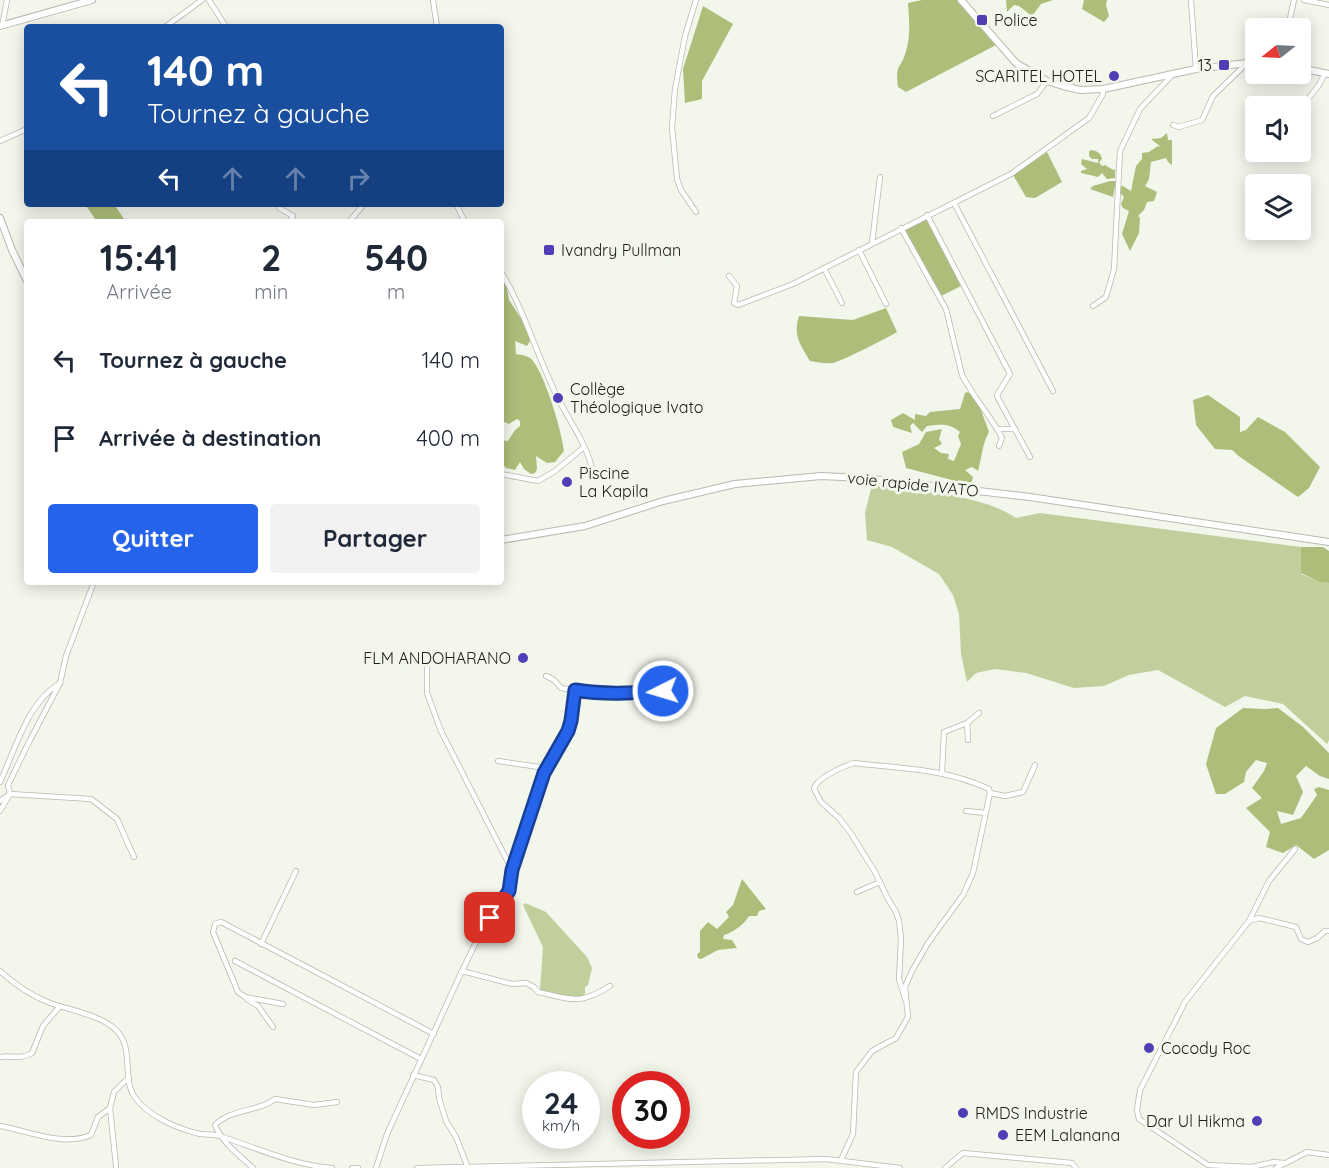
<!DOCTYPE html>
<html lang="fr">
<head>
<meta charset="utf-8">
<style>
  :root { --surface:#fff; --page:#f2f2f3; --text:#1f2937; --muted:#747a83; --accent:#2563eb }
  body { margin:0; font-family:Quicksand,sans-serif; background:var(--page); color:var(--text); height:100vh; display:flex; flex-direction:column; font-size:22px; white-space:nowrap }
  * { box-sizing:border-box; margin:0 }
  p { font-size:20px; color:var(--muted) }
  .icon { flex:none; width:33px; height:33px; fill:none; stroke:currentColor; stroke-width:2; stroke-linecap:round; stroke-linejoin:round }
  .map { position:relative; flex:1; overflow:hidden }
  .side { position:absolute; left:24px; top:219px; width:480px; height:366px; display:flex; flex-direction:column; background:var(--surface); border-radius:6px; box-shadow:0 3px 15px #0003 }
  .side>* { flex:none }
  .hud { position:absolute; left:24px; top:24px; width:480px; height:183px; border-radius:6px; box-shadow:0 3px 15px #0003; background:#1a4fa0; color:#fff; overflow:hidden }
  .needle { width:39px; rotate:252deg }
  .buttons { position:absolute; left:1245px; top:18px; display:grid; gap:12px }
  .buttons a { display:grid; place-items:center; width:66px; height:66px; border-radius:6px; background:var(--surface); box-shadow:0 3px 15px #0003; font-size:30px }
  .speed { position:absolute; left:522px; top:1071px; display:flex; gap:12px; font-size:30px; font-weight:700; text-align:center }
  .speed>* { display:grid; place-content:center; width:78px; height:78px; border-radius:50%; background:var(--surface); box-shadow:0 3px 15px #0003; line-height:1 }
  .speed small { font-size:15px; font-weight:400 }
  .speed .limit { border:9px solid #d22; background:#fff; color:#111 }
  .pin { position:absolute; display:grid; place-items:center; width:51px; height:51px; color:#fff; margin:-26px; border-radius:12px; box-shadow:0 3px 9px #0006 }
  .me { position:absolute; width:66px; margin:-33px; rotate:265deg; stroke-linejoin:round; filter:drop-shadow(0 0 4px #0008) }
  .turn { display:flex; align-items:center; gap:21px; height:126px; padding:0 24px; font-size:27px }
  .turn .icon { width:78px; height:78px; stroke-width:2.5 }
  .turn b { display:block; font-size:42px; line-height:51px }
  .lanes { display:flex; align-items:center; height:57px; padding:0 24px; background:#0003; justify-content:center; gap:30px; direction:ltr }
  .lanes .off { opacity:.35 }
  .eta { display:flex; justify-content:space-evenly; align-items:center; height:102px; text-align:center }
  .eta b { font-size:36px; font-weight:700; line-height:42px }
  .action { display:flex; gap:12px; margin-top:auto; padding:12px 24px }
  .action a { flex:1; height:69px; border-radius:6px; background:var(--accent); color:#fff; font-size:24px; font-weight:700; line-height:69px; text-align:center }
  .action a+a { background:var(--page); color:var(--text) }
  ul { padding:0; list-style:none }
  li { display:flex; align-items:center; gap:18px; height:78px; padding:0 24px }
  li div { flex:1 }
  li b { display:block; font-size:22px }
  li em { font-style:normal }
  .map>svg:first-child { display:block }
  .green { fill:#c1cf9d }
  .forest { fill:#adbe7b }
  .lines { fill:none; stroke-linecap:round; stroke-linejoin:round }
  .minor-casing { stroke:#b7bab0; stroke-width:6 }
  .major-casing { stroke:#b7bab0; stroke-width:8 }
  .minor { stroke:#fff; stroke-width:4.5 }
  .major { stroke:#fff; stroke-width:6 }
  .route-casing { stroke:#184099; stroke-width:15 }
  .route { stroke:#2563eb; stroke-width:10 }
  .poi-dot { fill:#4f3eb5; stroke:#f2f6eb; stroke-width:2 }
  .labels { text-anchor:middle; dominant-baseline:central; stroke-width:6; stroke-linejoin:round; paint-order:stroke }
  .poi-label { font-size:16px; fill:#21221f; stroke:#f2f6eb; text-anchor:start }
  .street-label { font-size:16px; fill:#21221f; stroke:#f2f6eb }
</style>
</head>
<body>
<div class="map">
<svg width="1329" height="1168" viewBox="0 0 1329 1168">
  <rect width="100%" height="100%" fill="#f2f6eb"/>
  <g class="green">
    <path d="M872,485C914,491 982,494 1016,518L1040,513L1301,547V574L1319,582L1329,583V740L1327,744L1283,704L1245,696L1225,707L1158,670L1129,675L1104,686L1074,688L1026,673L995,669L976,673L967,682L961,654L959,614L953,595L939,574L892,547L867,540L865,513Z"/>
    <polygon points="525,903 546,912 587,957 592,968 588,985 585,987 585,996 578,999 540,990 543,947 523,905"/>
  </g>
  <g class="forest">
    <path d="M922,0H961L998,44L906,92L898,87C895,62 901,70 906,51C911,35 909,19 908,3Z"/>
    <polygon points="1006,0 1053,0 1041,4 1032,16 1019,6 1014,5 1007,12"/>
    <polygon points="1084,0 1107,0 1106,5 1109,16 1104,22 1082,9"/>
    <polygon points="703,6 733,24 702,81 702,99 685,103 683,69"/>
    <polygon points="1167,133 1168,140 1172,140 1172,165 1168,162 1166,158 1151,162 1149,179 1145,186 1157,192 1154,201 1147,202 1144,210 1138,216 1140,218 1139,233 1130,251 1122,234 1129,211 1123,208 1121,204 1124,197 1118,191 1119,187 1123,186 1131,191 1136,166 1142,159 1142,153 1149,152 1158,146 1161,147 1151,139 1161,138"/>
    <path d="M1092,150C1097,151 1101,153 1102,159L1099,162L1102,166L1105,165L1113,170L1115,169V178L1107,179L1102,173L1098,177L1081,173V171L1087,169L1081,164L1082,159L1098,163V159H1092L1089,156V151Z"/>
    <polygon points="1047,152 1062,182 1035,198 1026,197 1013,175"/>
    <polygon points="1110,181 1116,181 1113,197 1090,189 1093,186"/>
    <polygon points="85,204 114,204 126,222 97,222"/>
    <polygon points="927,219 961,286 941,296 905,230"/>
    <path d="M501,279L506,283L509,300L528,329L530,341L527,346L515,341L516,354C522,355 530,356 533,361C546,378 561,429 564,451L555,462L547,463L536,456L537,469L535,473L531,474L524,469L520,462L515,470L506,468L501,462V440L508,441L515,430L520,426V421L517,419L509,424L501,421Z"/>
    <path d="M886,308L897,332C891,336 840,362 833,363C826,364 817,362 810,361C800,344 793,336 799,316L853,320Z"/>
    <path d="M968,392L978,402L989,432C982,444 982,457 978,471L972,467L965,470L973,477L971,485L906,468L902,452L919,444L926,432L942,429L939,439L942,444L934,448L941,453L949,454L948,459L954,461L961,444L958,436L960,432C950,423 940,424 927,426L922,432L913,423L910,426L912,433L893,427L891,420L903,413L915,420V414L926,416L930,412L960,409L965,393Z"/>
    <polygon points="1208,395 1240,417 1240,432 1246,430 1258,417 1285,432 1320,467 1309,488 1298,497 1240,457 1232,450 1215,449 1196,425 1193,400"/>
    <polygon points="1301,547 1323,547 1329,551 1329,583 1319,582 1301,573"/>
    <polygon points="1243,708 1264,709 1278,708 1303,727 1329,753 1329,779 1320,776 1306,766 1296,776 1303,792 1293,815 1277,811 1281,824 1301,818 1317,795 1314,789 1319,787 1329,790 1329,850 1314,859 1296,845 1283,853 1266,847 1270,832 1246,808 1262,798 1252,788 1264,771 1267,763 1256,760 1246,772 1244,782 1225,794 1216,794 1206,764 1216,728"/>
    <path d="M742,879L766,909L759,911L757,916H749C745,924 732,933 724,935L723,939L732,940L737,948L718,950L701,959L698,958L697,954L700,952V931L708,922L717,929L729,917L726,912L733,905Z"/>
  </g>
  <g class="lines">
    <defs>
      <g id="minor">
        <polyline points="209,0 226,27"/>
        <polyline points="433,0 437,27"/>
        <polyline points="696,0 685,36 675,89 672,127 677,179 681,190 696,212"/>
        <polyline points="1191,0 1196,69"/>
        <polyline points="1304,0 1329,5"/>
        <polyline points="2,26 7,0"/>
        <polyline points="165,27 202,0"/>
        <polyline points="1288,28 1294,0"/>
        <polyline points="1301,108 1319,85 1325,73"/>
        <polyline points="993,116 1037,94 1047,81"/>
        <polyline points="1173,125 1179,127 1202,120 1213,96 1248,62"/>
        <polyline points="0,141 27,129"/>
        <polyline points="954,203 1053,391"/>
        <polyline points="280,204 279,208 293,216 290,222"/>
        <polyline points="456,204 465,222"/>
        <polyline points="927,215 1010,374 997,395 998,398 1030,457"/>
        <polyline points="349,222 364,204"/>
        <path d="M901,228L946,309L962,375C973,397 991,416 1002,438L999,446"/>
        <polyline points="872,243 880,177"/>
        <polyline points="859,250 886,304"/>
        <polyline points="824,268 842,303"/>
        <path d="M501,272C525,311 537,357 558,398C569,421 587,444 592,469"/>
        <polyline points="729,276 737,286 734,303 738,305 793,284 1011,174 1089,118 1103,94 1103,89"/>
        <polyline points="1093,306 1106,297 1114,269 1120,151 1140,109 1173,74"/>
        <polyline points="997,429 1015,429"/>
        <polyline points="501,474 538,481 555,471 583,448"/>
        <polyline points="427,656 427,693 441,731 512,870"/>
        <polyline points="546,676 554,680 561,688 593,693 629,694 664,691 676,694"/>
        <polyline points="967,723 968,740"/>
        <polyline points="498,761 546,768"/>
        <polyline points="942,772 944,732 967,723 979,713"/>
        <path d="M0,782C16,748 27,703 60,683"/>
        <polyline points="990,793 1005,796 1023,792 1035,765"/>
        <polyline points="0,801 10,794 91,799 117,819 134,857"/>
        <polyline points="0,811 10,794 8,785 29,742 60,683 66,656 94,582"/>
        <polyline points="966,811 986,813"/>
        <polyline points="857,892 880,882"/>
        <polyline points="1249,921 1259,918 1296,927 1301,939 1308,942 1317,938 1325,931 1329,931"/>
        <polyline points="261,944 296,871"/>
        <polyline points="235,961 421,1059"/>
        <path d="M0,971C14,984 32,996 50,1003C69,1010 102,1015 117,1031C134,1049 122,1077 134,1096C147,1116 178,1129 200,1134C208,1135 216,1134 223,1137C259,1149 294,1165 332,1168"/>
        <path d="M462,971L512,984L526,983L534,987L538,992C571,999 578,1006 610,986"/>
        <polyline points="247,999 258,1006 273,1027"/>
        <polyline points="283,1004 245,997 238,992 213,932 215,924 221,922 225,924 434,1034"/>
        <path d="M0,1057C12,1055 21,1060 32,1053L43,1026L60,1006"/>
        <polyline points="413,1075 434,1080 438,1087 439,1098 446,1121 456,1137 468,1168"/>
        <path d="M0,1126C29,1131 62,1147 91,1135L98,1117L110,1108"/>
        <path d="M841,1160L853,1134L856,1072L872,1051L896,1038L908,1017L905,987L912,971L928,943L963,895L973,873L990,793L989,789C943,768 903,769 854,763C844,766 816,778 814,789L821,802L839,818L850,832L875,872L888,899L896,912L899,921L901,939L899,979L905,999"/>
        <polyline points="116,1166 110,1108 114,1092 129,1077"/>
        <polyline points="1252,1167 1208,1165 1139,1119 1137,1110 1140,1090 1185,1002 1249,921 1269,881 1295,849"/>
        <polyline points="1252,1167 1273,1162 1284,1163"/>
        <path d="M253,1168C239,1155 223,1144 215,1125C232,1108 259,1112 275,1099L314,1105L337,1102"/>
        <polyline points="352,1168 358,1168"/>
        <polyline points="376,1168 387,1134 462,971 481,932 509,890 512,870 544,773 568,731 571,721 575,690"/>
        <polyline points="417,1168 826,1159 900,1168"/>
        <polyline points="945,1168 963,1153 1072,1163 1076,1168"/>
        <polyline points="1276,1168 1307,1152 1329,1155"/>
      </g>
      <g id="major">
        <polyline points="961,0 1016,63 1047,81 1063,86 1080,90 1103,89 1196,69 1256,62"/>
        <polyline points="0,26 92,0"/>
        <polyline points="1300,68 1329,74"/>
        <polyline points="0,218 12,250 27,281"/>
        <polyline points="501,540 585,526 663,501 735,484 821,476 865,478 1030,497 1329,542"/>
      </g>
    </defs>
    <use href="#minor" class="minor-casing"/>
    <use href="#major" class="major-casing"/>
    <use href="#minor" class="minor"/>
    <use href="#major" class="major"/>
  </g>
  <g class="lines">
    <defs>
      <path id="route" d="M490,918L509,891L512,870L544,773L568,731L571,721L575,690C605,695 633,693 663,691"/>
    </defs>
    <use href="#route" class="route-casing"/>
    <use href="#route" class="route"/>
  </g>
  <g class="poi-dot">
    <rect x="976" y="14" width="12" height="12" rx="3"/>
    <rect x="1218" y="59" width="12" height="12" rx="3"/>
    <circle cx="1114" cy="76" r="6"/>
    <rect x="543" y="244" width="12" height="12" rx="3"/>
    <circle cx="558" cy="398" r="6"/>
    <circle cx="567" cy="482" r="6"/>
    <circle cx="523" cy="658" r="6"/>
    <circle cx="1149" cy="1048" r="6"/>
    <circle cx="963" cy="1113" r="6"/>
    <circle cx="1257" cy="1121" r="6"/>
    <circle cx="1003" cy="1135" r="6"/>
  </g>
  <g class="labels">
    <g class="poi-label">
      <text x="994" y="20">Police</text>
      <text x="1212" y="65" text-anchor="end">13</text>
      <text x="1102" y="76" text-anchor="end">SCARITEL HOTEL</text>
      <text x="561" y="250">Ivandry Pullman</text>
      <text x="570" y="389">Collège<tspan x="570" dy="18">Théologique Ivato</tspan></text>
      <text x="579" y="473">Piscine<tspan x="579" dy="18">La Kapila</tspan></text>
      <text x="511" y="658" text-anchor="end">FLM ANDOHARANO</text>
      <text x="1161" y="1048">Cocody Roc</text>
      <text x="975" y="1113">RMDS Industrie</text>
      <text x="1245" y="1121" text-anchor="end">Dar Ul Hikma</text>
      <text x="1015" y="1135">EEM Lalanana</text>
    </g>
    <g class="street-label">
      <text transform="translate(913 484) rotate(6)">voie rapide IVATO</text>
    </g>
  </g>
</svg>
<div class="buttons">
<a><svg class="needle" viewBox="-14 -14 28 28"><path d="M0-13l5 13h-10z" fill="#e53935"/><path d="M0 13l5-13h-10z" fill="#747a83"/></svg></a>
<a><svg class="icon" aria-label="sound" viewBox="0 0 24 24"><path d="M4 9h4l5-4v14l-5-4H4zM17 9q2 3 0 6"/></svg></a>
<a><svg class="icon" aria-label="layers" viewBox="0 0 24 24"><path d="M12 4l9 5-9 5-9-5zM3 14l9 5 9-5"/></svg></a>
</div>
<div class="speed"><div>24<small>km/h</small></div><div class="limit">30</div></div>
<div class="pin" style="left:490px;top:918px;background:#d93025"><svg class="icon" aria-label="arrive" viewBox="0 0 24 24"><path d="M6 21V4h12l-3 4 3 4H6"/></svg></div>
<svg class="me" style="left:663px;top:691px" viewBox="-20 -20 40 40"><circle r="17" fill="#2563eb" stroke="#fff" stroke-width="3"/><path d="M0-11L8 9 0 5-8 9z" fill="#fff"/></svg>
<div class="hud">
<div class="turn"><svg class="icon" aria-label="left" viewBox="0 0 24 24"><path d="M17 20v-9H6M10 6l-5 5 5 5"/></svg><div><b>140 m</b>Tournez à gauche</div></div>
<div class="lanes"><svg class="icon" aria-label="left" viewBox="0 0 24 24"><path d="M17 20v-9H6M10 6l-5 5 5 5"/></svg><svg class="icon off" aria-label="ahead" viewBox="0 0 24 24"><path d="M12 20V5M6 11l6-6 6 6"/></svg><svg class="icon off" aria-label="ahead" viewBox="0 0 24 24"><path d="M12 20V5M6 11l6-6 6 6"/></svg><svg class="icon off" aria-label="right" viewBox="0 0 24 24"><path d="M7 20v-9h11M14 6l5 5-5 5"/></svg></div>
</div>
<section class="side">
<div class="eta">
<div><b>15:41</b><p>Arrivée</p></div>
<div><b>2</b><p>min</p></div>
<div><b>540</b><p>m</p></div>
</div>
<ul>
<li><svg class="icon" aria-label="left" viewBox="0 0 24 24"><path d="M17 20v-9H6M10 6l-5 5 5 5"/></svg><div><b>Tournez à gauche</b></div><em>140 m</em></li>
<li><svg class="icon" aria-label="arrive" viewBox="0 0 24 24"><path d="M6 21V4h12l-3 4 3 4H6"/></svg><div><b>Arrivée à destination</b></div><em>400 m</em></li>
</ul>
<div class="action"><a>Quitter</a><a>Partager</a></div>
</section>
</div>
</body>
</html>
